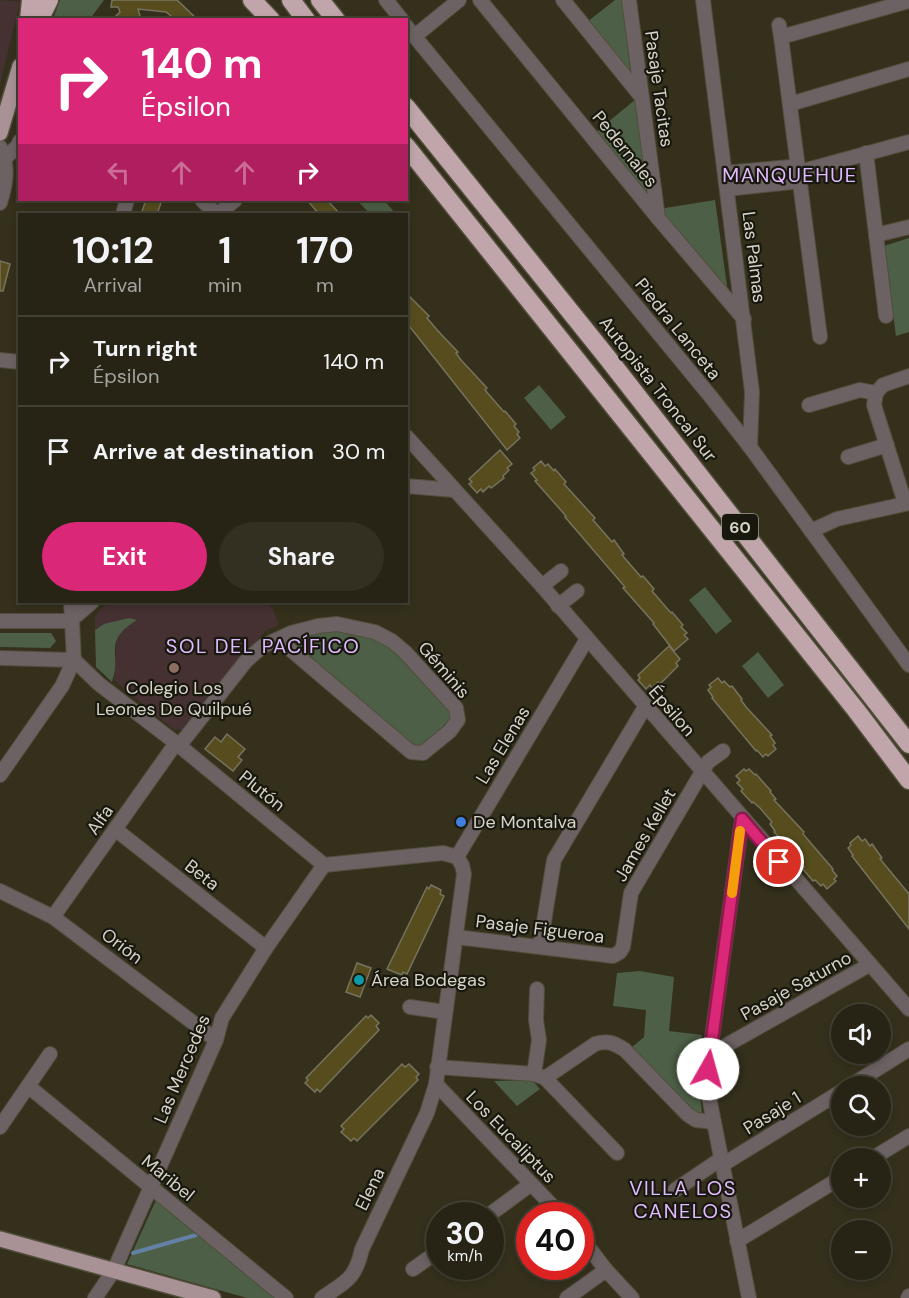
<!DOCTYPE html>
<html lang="en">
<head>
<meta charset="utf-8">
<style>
  :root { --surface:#272415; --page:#333022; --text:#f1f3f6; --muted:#a4a4a0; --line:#434134; --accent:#db2777 }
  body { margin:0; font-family:"DM Sans",sans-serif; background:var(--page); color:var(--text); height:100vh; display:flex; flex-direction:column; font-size:22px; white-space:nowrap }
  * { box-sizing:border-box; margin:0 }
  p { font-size:20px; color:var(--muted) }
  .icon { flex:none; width:33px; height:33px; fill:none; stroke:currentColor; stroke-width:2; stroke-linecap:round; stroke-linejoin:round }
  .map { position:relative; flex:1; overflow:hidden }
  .side { position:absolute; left:18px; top:213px; width:390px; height:390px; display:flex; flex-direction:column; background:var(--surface); border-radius:0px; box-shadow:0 3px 9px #0003,0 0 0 2px var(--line) }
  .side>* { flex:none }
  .hud { position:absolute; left:18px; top:18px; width:390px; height:183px; border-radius:0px; box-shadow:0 3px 9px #0003,0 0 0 2px var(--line); background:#db2777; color:#fff; overflow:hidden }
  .buttons { position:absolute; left:831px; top:1004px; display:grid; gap:12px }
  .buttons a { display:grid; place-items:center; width:60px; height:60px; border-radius:50%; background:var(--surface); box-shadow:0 3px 9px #0003,0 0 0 2px var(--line); font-size:30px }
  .speed { position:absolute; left:426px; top:1202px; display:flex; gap:12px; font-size:30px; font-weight:700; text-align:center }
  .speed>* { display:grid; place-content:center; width:78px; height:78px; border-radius:50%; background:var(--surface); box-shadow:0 3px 9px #0003,0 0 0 2px var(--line); line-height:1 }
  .speed small { font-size:15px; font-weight:400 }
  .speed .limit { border:9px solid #d22; background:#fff; color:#111 }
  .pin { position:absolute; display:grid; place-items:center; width:51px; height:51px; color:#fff; margin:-26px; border:3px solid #fff; border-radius:50%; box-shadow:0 2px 6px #0007 }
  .me { position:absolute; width:66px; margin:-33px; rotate:7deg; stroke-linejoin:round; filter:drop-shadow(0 0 4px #0008) }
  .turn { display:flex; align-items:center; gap:21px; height:126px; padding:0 24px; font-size:27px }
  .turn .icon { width:78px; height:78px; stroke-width:2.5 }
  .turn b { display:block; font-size:42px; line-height:51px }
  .lanes { display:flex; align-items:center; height:57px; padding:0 24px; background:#0003; justify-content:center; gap:30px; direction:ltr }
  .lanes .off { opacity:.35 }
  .eta { display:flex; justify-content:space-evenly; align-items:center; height:102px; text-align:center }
  .eta b { font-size:36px; font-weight:700; line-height:42px }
  .button { display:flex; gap:12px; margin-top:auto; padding:12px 24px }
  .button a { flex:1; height:69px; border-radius:36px; background:var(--accent); color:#fff; font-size:24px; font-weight:700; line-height:69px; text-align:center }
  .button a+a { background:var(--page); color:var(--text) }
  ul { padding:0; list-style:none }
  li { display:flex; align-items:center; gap:18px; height:90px; padding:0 24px; border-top:2px solid var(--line) }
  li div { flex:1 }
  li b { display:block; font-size:22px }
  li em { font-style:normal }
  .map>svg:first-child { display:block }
  .education { fill:#453131 }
  .green { fill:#4d5f46 }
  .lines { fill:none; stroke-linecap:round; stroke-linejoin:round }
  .stream { stroke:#6380a5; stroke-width:4 }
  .building { fill:#564c1e; stroke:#78735e; stroke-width:1.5 }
  .minor-casing { stroke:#514e3b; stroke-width:16 }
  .major-casing { stroke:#514e3b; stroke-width:18 }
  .highway-casing { stroke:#514e3b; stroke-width:21 }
  .minor { stroke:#6c6163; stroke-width:14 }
  .major { stroke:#a89296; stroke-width:15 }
  .highway { stroke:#c0a5aa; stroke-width:18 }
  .route-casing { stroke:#8e194d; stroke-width:15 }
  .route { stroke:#db2777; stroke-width:10 }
  .slow { stroke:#f59e0b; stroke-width:10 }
  .education-dot { fill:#8d6e63; stroke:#19180f; stroke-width:2 }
  .shop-dot { fill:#3f7fe0; stroke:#19180f; stroke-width:2 }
  .culture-dot { fill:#0f9aa8; stroke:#19180f; stroke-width:2 }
  .labels { text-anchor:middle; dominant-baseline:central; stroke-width:4.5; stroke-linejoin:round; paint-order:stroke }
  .shield { fill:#19180f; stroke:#9d9c90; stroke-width:1.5 }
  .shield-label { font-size:16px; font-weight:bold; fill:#d6d4c8 }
  .street-label { font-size:18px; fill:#d6d4c8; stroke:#19180f }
  .poi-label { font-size:18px; fill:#d6d4c8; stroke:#19180f; text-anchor:start }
  .neighbourhood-label { font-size:20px; letter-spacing:1.5px; fill:#e1bbff; stroke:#19180f }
</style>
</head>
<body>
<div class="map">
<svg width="909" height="1298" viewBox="0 0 909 1298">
  <rect width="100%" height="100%" fill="#34301c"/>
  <g class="education">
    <polygon points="0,0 20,2 0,84"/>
    <polygon points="111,602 265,602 272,608 279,625 265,631 183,729 174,730 114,680 117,637 122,629 136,621 104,624 95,630 95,618 99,610"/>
  </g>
  <g class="green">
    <polygon points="60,0 104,0 90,19 53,19"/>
    <polygon points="615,0 622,0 631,76 587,22"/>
    <polygon points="636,99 651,199 596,132"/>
    <polygon points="357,200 384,200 395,213 370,214"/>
    <polygon points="715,200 728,293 659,209"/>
    <polygon points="909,238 909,332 896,336 884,246"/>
    <polygon points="539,385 566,417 551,430 524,398"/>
    <polygon points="705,587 732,621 716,634 689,600"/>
    <path d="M129,618L137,620C101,642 123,653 112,682L96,667L95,630L104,624Z"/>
    <polygon points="327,629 358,633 386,643 452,708 452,717 424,746 412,745 298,648 298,638"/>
    <polygon points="0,633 51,633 56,641 50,648 0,647"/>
    <polygon points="758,652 784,685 768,698 742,666"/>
    <polygon points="640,971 674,977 669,1031 702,1035 698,1077 702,1113 690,1112 631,1048 644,1037 646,1010 613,1006 617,973"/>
    <polygon points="532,1080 540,1089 517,1106 494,1081"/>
    <polygon points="156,1200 279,1298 247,1298 127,1264"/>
  </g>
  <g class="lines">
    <polyline class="stream" points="133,1253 196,1235"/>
  </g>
  <g class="building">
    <polygon points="112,0 177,0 198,20 176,20 166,12 138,9 140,16 129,20 112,20 120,12 118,7 111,7"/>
    <polygon points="146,200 162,200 157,214 141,214"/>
    <polygon points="307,200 327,200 340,214 319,214"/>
    <polygon points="0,261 10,264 3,291 0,291"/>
    <polygon points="406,293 429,316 427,318 438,331 458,352 456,353 461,360 487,388 485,390 504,412 505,411 516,424 514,426 519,432 517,434 520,438 507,450 406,322"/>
    <polygon points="500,450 512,464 507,468 509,470 503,476 504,478 491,488 489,486 483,492 481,489 477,493 469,484 472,482 469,479"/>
    <polygon points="541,461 545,466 548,464 554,471 555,469 566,482 564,484 595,518 593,520 606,535 612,542 614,540 624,554 622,555 641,577 643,576 654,589 652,591 671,613 672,612 683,625 681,627 687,633 684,635 688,639 674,651 653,624 654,623 623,588 625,587 565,517 566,516 535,481 537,480 531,473 535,470 533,468"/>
    <polygon points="669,646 680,659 676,663 678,666 660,684 658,682 652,688 650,685 646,689 638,680 640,678 638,675"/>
    <polygon points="718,678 722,683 724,681 730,687 732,686 742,699 741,700 746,707 772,735 770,736 775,743 773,745 776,749 768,756 766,754 763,757 757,750 756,751 712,698 713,697 708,690 711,687 709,685"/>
    <polygon points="227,734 245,749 238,757 242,760 233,771 205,749 215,737 221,742"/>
    <polygon points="744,769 746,771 749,769 755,775 756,774 771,791 770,792 776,799 774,800 804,832 803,834 833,869 832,870 837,876 834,879 836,881 827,889 823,884 821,886 815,880 813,881 802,868 804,867 800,859 774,832 775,831 770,824 772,822 760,808 753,802 752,803 741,791 743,789 737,783 740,780 736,776"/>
    <polygon points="858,836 862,841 865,839 870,846 872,844 882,858 880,859 909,894 909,929 852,856 853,855 848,848 851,845 850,843"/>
    <polygon points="431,885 441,890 440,894 444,896 407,974 403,972 402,975 387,969 427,887 429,889"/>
    <polygon points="357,963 371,968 360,997 346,992"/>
    <polygon points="371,1015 379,1023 376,1026 379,1030 320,1092 317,1089 315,1092 305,1083 308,1080 306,1078 366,1016 368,1018"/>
    <polygon points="402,1064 405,1067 409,1064 419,1074 416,1077 418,1080 357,1141 354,1138 351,1141 341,1132 344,1129 341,1126"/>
  </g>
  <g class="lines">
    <defs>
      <g id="minor">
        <polyline points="386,0 402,20"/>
        <polyline points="480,0 658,218 744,319"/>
        <polyline points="563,0 640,95"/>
        <polyline points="629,0 658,218"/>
        <polyline points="703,0 752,392 750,447"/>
        <polyline points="779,25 781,37 909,1"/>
        <polyline points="406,26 711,397 750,447 909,665"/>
        <polyline points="415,36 459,0"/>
        <polyline points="781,37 820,337"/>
        <polyline points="790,104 909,69"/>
        <path d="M0,147C9,166 6,184 0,203"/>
        <polyline points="866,153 886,316"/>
        <polyline points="5,158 17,147 20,141"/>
        <polyline points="725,173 790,167 799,172"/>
        <polyline points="727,189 792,182 799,172 909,142"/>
        <polyline points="202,200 216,214"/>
        <polyline points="123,214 127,200"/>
        <polyline points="218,214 235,200"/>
        <polyline points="876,235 909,227"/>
        <polyline points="0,360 20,362"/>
        <polyline points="876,393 874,405 905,503"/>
        <polyline points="876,393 883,385 909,376"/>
        <polyline points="809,405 860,390 876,393"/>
        <polyline points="406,436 542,586 909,1009"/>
        <polyline points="848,457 887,445"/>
        <polyline points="406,486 454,490"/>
        <polyline points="811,531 837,519 909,503"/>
        <polyline points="542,586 561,571"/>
        <polyline points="558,606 577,591"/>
        <polyline points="0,621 70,621"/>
        <polyline points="70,621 92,602"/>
        <polyline points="0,658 74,660"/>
        <polyline points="74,660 99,684 176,743 324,865 443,853 457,857"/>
        <polyline points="179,746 246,661 263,646 291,633 318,626 337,624 375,632 392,641 405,652 456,708 458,720 450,731 423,753 411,752 278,639"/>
        <polyline points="0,775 62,686 74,660 71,602"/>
        <polyline points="742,819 706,1082 749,1298"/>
        <polyline points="115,829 266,948"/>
        <polyline points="457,857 587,639"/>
        <polyline points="0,891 53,917 216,1040"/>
        <polyline points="53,917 176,743"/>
        <polyline points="456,937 613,956 620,952 623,947 631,893 702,772 708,762 723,751"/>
        <polyline points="540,946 554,860 645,707"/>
        <polyline points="410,1007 445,1012"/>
        <polyline points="709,1055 869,965"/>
        <path d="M437,1067L534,1074L545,1078L595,1044C608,1040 614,1043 625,1050L687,1114L696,1120L714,1122"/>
        <polyline points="534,1074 539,1040 536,1020 537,989"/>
        <polyline points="545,1078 617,1153"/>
        <polyline points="436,1084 561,1215"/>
        <polyline points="28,1086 286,1298"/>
        <polyline points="850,1086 909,1049"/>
        <polyline points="0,1127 50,1054"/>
        <polyline points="873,1158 909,1136"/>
        <polyline points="722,1165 842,1091"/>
        <polyline points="675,1190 721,1159"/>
        <polyline points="489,1215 531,1184"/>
        <polyline points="580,1236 606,1270 632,1298"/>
        <polyline points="737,1241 842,1177"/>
        <polyline points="413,1269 440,1250"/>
        <polyline points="95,1298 114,1270 216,1040 222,1018 266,948 324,865"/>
        <path d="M322,1298C346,1281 355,1280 362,1249L427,1113L436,1084L464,874L462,865L457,857"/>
        <polyline points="567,1298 606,1270"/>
        <polyline points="908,1298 909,1296"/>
      </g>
      <g id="major">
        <polyline points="0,133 20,66"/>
        <polyline points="0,1239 213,1298"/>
      </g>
      <g id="highway">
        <polyline points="252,0 271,20"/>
        <polyline points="291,0 306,20"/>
        <polyline points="320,0 336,20"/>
        <polyline points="29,20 31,0"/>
        <polyline points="39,20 49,0"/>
        <polyline points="406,107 606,356 909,744"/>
        <polyline points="406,146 856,710 909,780"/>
      </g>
    </defs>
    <use href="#minor" class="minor-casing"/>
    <use href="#major" class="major-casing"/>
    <use href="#highway" class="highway-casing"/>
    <use href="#minor" class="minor"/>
    <use href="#major" class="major"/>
    <use href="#highway" class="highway"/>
  </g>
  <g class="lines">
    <defs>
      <polyline id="route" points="708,1069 742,819 779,862"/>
    </defs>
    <use href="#route" class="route-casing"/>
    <use href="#route" class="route"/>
    <polyline class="slow" points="732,893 740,831"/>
  </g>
  <circle class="education-dot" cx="174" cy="668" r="6"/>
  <circle class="shop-dot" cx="461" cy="822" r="6"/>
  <circle class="culture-dot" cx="359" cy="980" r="6"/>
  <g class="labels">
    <rect class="shield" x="722" y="514" width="36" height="26" rx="4.5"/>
    <g class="shield-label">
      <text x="740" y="527">60</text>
    </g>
    <g class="street-label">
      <text transform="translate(659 89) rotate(82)">Pasaje Tacitas</text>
      <text transform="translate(625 149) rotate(51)">Pedernales</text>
      <text transform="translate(754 257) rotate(83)">Las Palmas</text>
      <text transform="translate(678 329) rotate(51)">Piedra Lanceta</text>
      <text transform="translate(658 389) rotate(52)">Autopista Troncal Sur</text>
      <text transform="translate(444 670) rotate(49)">Géminis</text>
      <text transform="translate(672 711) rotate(49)">Épsilon</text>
      <text transform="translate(503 745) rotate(-59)">Las Elenas</text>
      <text transform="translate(262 791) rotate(39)">Plutón</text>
      <text transform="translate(100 820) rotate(-55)">Alfa</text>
      <text transform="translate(645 835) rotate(-60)">James Kellet</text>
      <text transform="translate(202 875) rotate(38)">Beta</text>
      <text transform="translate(540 929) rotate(7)">Pasaje Figueroa</text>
      <text transform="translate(122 946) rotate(37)">Orión</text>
      <text transform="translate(796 986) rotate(-29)">Pasaje Saturno</text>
      <text transform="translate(182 1069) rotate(-67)">Las Mercedes</text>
      <text transform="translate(772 1113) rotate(-32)">Pasaje 1</text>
      <text transform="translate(511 1137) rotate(46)">Los Eucaliptus</text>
      <text transform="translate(168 1178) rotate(39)">Maribel</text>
      <text transform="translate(370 1189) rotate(-64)">Elena</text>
    </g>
    <g class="poi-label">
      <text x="174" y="688" text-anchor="middle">Colegio Los<tspan x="174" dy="21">Leones De Quilpué</tspan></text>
      <text x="473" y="822">De Montalva</text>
      <text x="371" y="980">Área Bodegas</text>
    </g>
    <g class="neighbourhood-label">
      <text x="790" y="175">MANQUEHUE</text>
      <text x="263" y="646">SOL DEL PACÍFICO</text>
      <text x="683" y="1188">VILLA LOS<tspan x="683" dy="23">CANELOS</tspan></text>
    </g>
  </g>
</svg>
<div class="buttons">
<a><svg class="icon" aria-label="sound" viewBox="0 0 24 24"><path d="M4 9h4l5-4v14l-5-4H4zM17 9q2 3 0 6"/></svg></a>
<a><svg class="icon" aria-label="search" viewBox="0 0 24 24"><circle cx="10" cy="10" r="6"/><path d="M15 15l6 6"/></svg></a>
<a>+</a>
<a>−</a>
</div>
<div class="speed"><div>30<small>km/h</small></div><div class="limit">40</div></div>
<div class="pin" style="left:779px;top:862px;background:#d93025"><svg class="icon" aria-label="arrive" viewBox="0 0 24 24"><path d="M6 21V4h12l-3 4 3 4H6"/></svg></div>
<svg class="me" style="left:708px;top:1069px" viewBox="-20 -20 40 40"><circle r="19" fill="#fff"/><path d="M0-13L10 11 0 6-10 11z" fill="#db2777"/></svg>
<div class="hud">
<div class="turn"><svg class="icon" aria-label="right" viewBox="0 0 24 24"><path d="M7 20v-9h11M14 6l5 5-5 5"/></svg><div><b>140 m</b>Épsilon</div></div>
<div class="lanes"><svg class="icon off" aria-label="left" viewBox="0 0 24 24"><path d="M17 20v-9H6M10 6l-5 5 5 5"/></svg><svg class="icon off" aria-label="ahead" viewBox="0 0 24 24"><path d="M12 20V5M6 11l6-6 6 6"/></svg><svg class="icon off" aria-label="ahead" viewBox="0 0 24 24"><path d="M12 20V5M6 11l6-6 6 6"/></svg><svg class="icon" aria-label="right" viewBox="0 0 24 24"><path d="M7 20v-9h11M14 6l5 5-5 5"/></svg></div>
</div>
<section class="side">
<div class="eta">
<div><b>10:12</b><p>Arrival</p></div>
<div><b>1</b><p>min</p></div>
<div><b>170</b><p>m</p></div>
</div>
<ul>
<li><svg class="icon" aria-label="right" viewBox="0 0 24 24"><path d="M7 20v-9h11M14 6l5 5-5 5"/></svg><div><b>Turn right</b><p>Épsilon</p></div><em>140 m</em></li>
<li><svg class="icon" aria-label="arrive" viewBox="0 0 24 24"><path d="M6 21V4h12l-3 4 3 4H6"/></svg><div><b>Arrive at destination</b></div><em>30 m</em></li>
</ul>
<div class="button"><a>Exit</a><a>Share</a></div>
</section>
</div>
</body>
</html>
